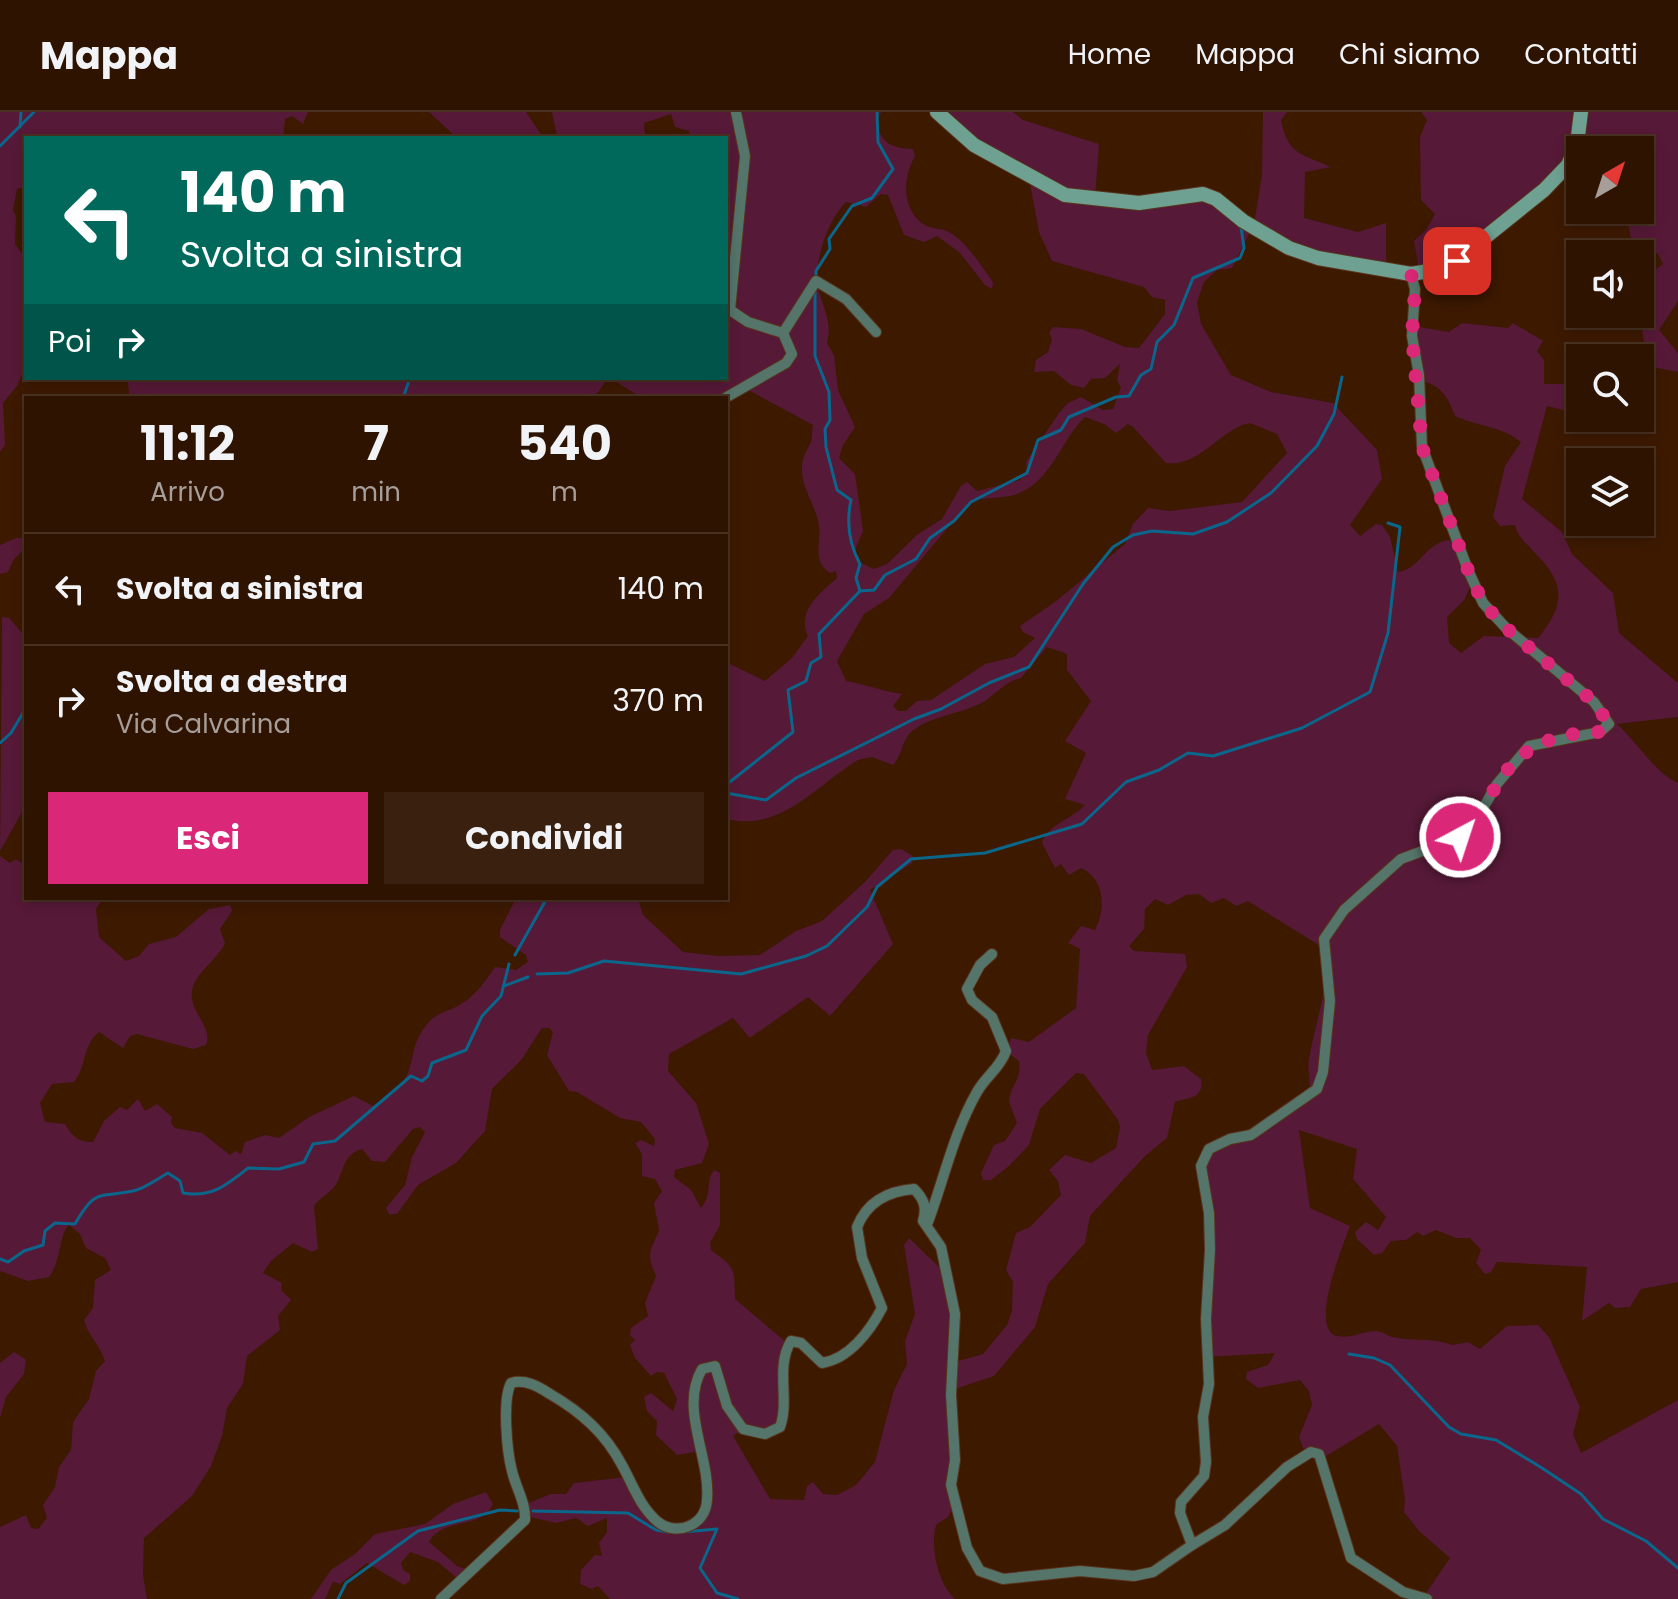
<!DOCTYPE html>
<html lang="it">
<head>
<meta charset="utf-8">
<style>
  :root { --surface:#2e1300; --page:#3a200f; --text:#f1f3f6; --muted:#a79e99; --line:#493222; --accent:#db2777 }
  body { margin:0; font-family:Poppins,sans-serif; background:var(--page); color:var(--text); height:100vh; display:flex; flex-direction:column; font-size:30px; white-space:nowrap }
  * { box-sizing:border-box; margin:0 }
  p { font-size:26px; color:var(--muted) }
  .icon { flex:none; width:44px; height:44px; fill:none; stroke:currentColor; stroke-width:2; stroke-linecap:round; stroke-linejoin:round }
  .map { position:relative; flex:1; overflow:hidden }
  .panel { position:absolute; left:24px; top:284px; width:704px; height:504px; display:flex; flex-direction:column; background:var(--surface); border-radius:0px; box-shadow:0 4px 12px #0003,0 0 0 2px var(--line) }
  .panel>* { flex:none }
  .banner { position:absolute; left:24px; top:24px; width:704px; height:244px; border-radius:0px; box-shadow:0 4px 12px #0003,0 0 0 2px var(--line); background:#00695c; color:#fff; overflow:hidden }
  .needle { width:52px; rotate:39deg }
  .fabs { position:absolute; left:1566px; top:24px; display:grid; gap:16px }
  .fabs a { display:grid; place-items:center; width:88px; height:88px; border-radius:0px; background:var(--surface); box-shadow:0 4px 12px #0003,0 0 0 2px var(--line); font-size:40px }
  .pin { position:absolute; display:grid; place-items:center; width:68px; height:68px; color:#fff; margin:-34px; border-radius:16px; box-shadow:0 4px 12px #0006 }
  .me { position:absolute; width:88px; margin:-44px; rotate:40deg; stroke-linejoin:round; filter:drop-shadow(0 0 6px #0008) }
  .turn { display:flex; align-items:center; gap:28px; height:168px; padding:0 24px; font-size:36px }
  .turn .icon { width:104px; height:104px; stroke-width:2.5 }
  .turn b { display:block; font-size:56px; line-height:68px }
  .then { display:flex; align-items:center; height:76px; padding:0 24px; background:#0003; gap:16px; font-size:30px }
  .eta { display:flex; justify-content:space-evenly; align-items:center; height:136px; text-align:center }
  .eta b { font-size:48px; font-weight:700; line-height:56px }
  .cta { display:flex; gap:16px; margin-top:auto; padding:16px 24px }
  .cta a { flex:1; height:92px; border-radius:0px; background:var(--accent); color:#fff; font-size:32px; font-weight:700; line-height:92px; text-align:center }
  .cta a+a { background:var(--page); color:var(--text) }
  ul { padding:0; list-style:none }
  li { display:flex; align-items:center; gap:24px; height:112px; padding:0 24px; border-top:2px solid var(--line) }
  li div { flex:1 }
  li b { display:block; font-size:30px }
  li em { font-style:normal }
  header { display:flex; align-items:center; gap:48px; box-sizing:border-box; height:112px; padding:0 40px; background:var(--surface); border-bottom:2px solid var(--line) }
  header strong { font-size:38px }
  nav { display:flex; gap:44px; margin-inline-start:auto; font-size:28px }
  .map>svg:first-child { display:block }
  .green { fill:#561937; fill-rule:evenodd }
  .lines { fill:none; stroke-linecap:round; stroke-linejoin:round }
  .stream { stroke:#0b668b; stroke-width:3 }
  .street-casing { stroke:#58341c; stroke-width:12 }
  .secondary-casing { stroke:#58341c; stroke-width:16 }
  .street { stroke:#55746a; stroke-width:10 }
  .secondary { stroke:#6fa192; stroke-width:14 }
  .route { stroke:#db2777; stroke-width:14; stroke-dasharray:0 25.2 }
</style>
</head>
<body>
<header>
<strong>Mappa</strong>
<nav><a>Home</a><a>Mappa</a><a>Chi siamo</a><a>Contatti</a></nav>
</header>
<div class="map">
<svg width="1678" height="1487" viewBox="0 0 1678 1487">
  <rect width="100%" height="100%" fill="#3d1900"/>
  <g class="green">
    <polygon points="0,0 308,0 303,12 292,4 285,7 283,26 26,26 26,79 24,75 17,77 13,98 16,104 15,132 26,147 26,253 17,274 3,291 5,333 0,340"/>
    <path d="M429,0H526L542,24H557L552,0H881L876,12C883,32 892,36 913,37L915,44C903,65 901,96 923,112C932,118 943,115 952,122C969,133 981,154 993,170L992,177L985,173L959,140L937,124L924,130L904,123L888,83L881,82L866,95L846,90C826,110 811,156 820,183C825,200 832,211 827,231L834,243L838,278L855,315L843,333L839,346L855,362L863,419L855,438L861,451L874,457L887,452L918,422L942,407L961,374L967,370L977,379L1020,368L1027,357L1026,350L1059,301L1068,291L1081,285L1103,298L1113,297L1121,275L1117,269L1120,252L1105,266L1091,267L1084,276L1071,273L1054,259L1034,260L1036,248L1048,240L1052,227L1049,221L1053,215L1081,217L1125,235L1139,236L1165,202V188L1152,185L1144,175L1052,149L1039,120L1028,61L938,0H1013L1023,8L1099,32L1095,85L1141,91L1203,81L1254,112L1262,63L1263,0H1287L1281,8C1288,44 1303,42 1331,55L1305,60L1304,106L1358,120L1386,111V153L1296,137L1253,114L1232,156L1217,158L1204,170L1197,190L1201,212L1231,263L1271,280L1333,291L1377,338L1382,367L1350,413L1360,424L1376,412L1382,413L1390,425L1398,460C1420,458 1426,428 1452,428L1474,465L1465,487L1447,505L1449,531L1461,541L1484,524L1538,526C1567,491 1565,470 1533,439C1525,430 1518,425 1515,413L1500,414L1493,405L1505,354L1521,330C1500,313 1478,315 1455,304C1448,285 1441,273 1421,269L1414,214L1449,220L1462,211L1508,216L1513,211L1543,229L1537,239L1544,248V272H1566L1580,293V302L1547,294L1522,387L1562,420L1572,442L1613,481L1619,521L1678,571V605L1617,612C1636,629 1657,663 1678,671V1170L1641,1177L1630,1195L1615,1196L1609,1191L1582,1209L1587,1155L1497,1150L1491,1160L1485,1162L1476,1151L1481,1138L1470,1126H1456L1436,1118L1423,1124L1417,1120L1406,1128L1391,1129L1382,1141L1374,1143L1357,1127L1355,1120L1366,1110L1378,1118L1386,1105L1353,1067L1357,1037L1299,1018L1310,1096L1350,1114C1344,1132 1307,1218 1338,1224C1351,1227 1363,1219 1375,1219C1381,1219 1387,1223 1392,1225C1417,1230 1428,1225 1453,1233L1468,1230L1480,1237L1507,1214L1538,1213L1549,1225L1580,1295L1573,1322L1581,1341L1678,1288V1487H1422L1450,1446L1419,1419L1404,1400L1405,1387L1397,1334L1379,1312L1326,1344L1316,1338L1305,1341L1299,1325L1312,1293L1309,1279L1300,1268L1258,1276L1246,1267L1247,1260L1268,1253L1275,1241L1204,1245L1208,1134L1201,1046L1256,1018L1309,978C1311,967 1307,957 1309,947C1313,925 1319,903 1324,880C1327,867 1323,849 1322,835L1248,789L1236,794L1224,786L1211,791L1199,782L1186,783L1168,793L1155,787L1145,797L1144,817L1129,834L1134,839L1185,842L1187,855L1148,923L1146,941L1152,958L1184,954L1201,967C1204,987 1189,985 1175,990L1167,1026L1146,1043L1090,1104L1085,1131L1048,1172L1035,1215L994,1264L949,1279L959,1329L953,1395L948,1405L936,1413C930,1435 938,1472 955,1487H610L598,1474L592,1477L580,1472L581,1458L595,1443L602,1444L599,1431L607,1420V1406L588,1414L576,1406L556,1411L526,1404V1392L551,1382H566L574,1371L627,1365C654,1404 655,1425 706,1405L701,1339L677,1343L656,1323L657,1309L647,1299L644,1285L651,1281L673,1299L677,1287L664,1261L657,1260L651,1264L635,1246L630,1233L635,1228L630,1223L631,1216L648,1204L645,1191L656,1164C645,1139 651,1140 659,1118L654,1091L662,1079L655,1067L642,1064V1042L635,1031L641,1028L654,1034L655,1027L641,1010L620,1006L577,980L569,979L547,943L553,920L549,916H542L522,947L492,977L485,1019L456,1051L418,1073L397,1102H389L386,1096L405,1073L412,1045L425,1020L420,1015L413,1017L385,1050L372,1049L362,1037C345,1042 344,1055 338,1069C334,1079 320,1085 314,1094L318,1137L312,1140L293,1131L271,1149L263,1161L282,1171L281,1178L291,1188L278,1204L280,1218L247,1244L243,1272L227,1296L222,1324L211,1354L192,1384L144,1426L143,1463L147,1487H0V1415L26,1403L31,1416L38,1417L47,1406L43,1393L55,1375L59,1355L71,1338L73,1310L89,1287L96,1259L105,1249C100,1233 88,1224 84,1208L93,1196L95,1168L111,1158L105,1146L86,1136L80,1122L69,1113C58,1124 63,1145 49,1165L28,1169L0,1159V744L10,751L16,747L25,753L26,786H103L96,797L99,825L126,849L139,844L149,832L176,825L209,797L230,793L232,799L220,817L225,831C218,848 195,860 192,879C189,900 213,914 206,933L193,937L137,922L130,924L123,936L99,920C82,934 87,954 74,970L52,972L40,991L45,1010L65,1012C72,1024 78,1030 93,1030L104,1009L120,995L127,998L138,987L145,999L157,992L172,1005L171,1011L175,1016L202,1021L230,1043L235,1039L241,1042L245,1030L265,1023L279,1026L309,1005L354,984L373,994C427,966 400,942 429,910C437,901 446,900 456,895C474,886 484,871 495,855L516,858L528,850L526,843L500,825V818L516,786H638L643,803L683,840L718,844L760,843L796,819L822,809L865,770L893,738L901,737L913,744L912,751L870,778L893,832L830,904L808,885L750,926L733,906L669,942L668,959L696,991L709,1032L702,1051L675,1058L674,1065L691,1078L701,1096C714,1079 704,1072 714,1058L720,1061V1113L710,1131L711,1138C736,1157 734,1154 735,1187L787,1231L785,1294L773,1320L746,1315L733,1324L770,1387L804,1388L807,1374L813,1370L823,1382L837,1383L856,1373L875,1350L894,1278L907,1252L905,1229L915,1202L904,1133L909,1126L942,1158V1170L953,1189L955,1250L983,1242L1007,1213L1012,1199L1013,1170L1006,1158L1016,1121L1030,1115L1061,1083L1058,1069L1049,1058L1065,1043L1091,1051L1116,1036L1120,1015L1118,1008L1084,962L1076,961L1040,997L1029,1033L1009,1054L991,1068H983L981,1061L994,1033L1005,1029L1017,1011L1009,990C1010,974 1022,967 1019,949L1007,940L1011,926L1029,930L1076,896L1080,837L1068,831L1081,814L1095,818C1106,797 1105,767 1081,756L1069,763L1061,752L1055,756L1042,731C1047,713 1072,707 1085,693L1065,687L1086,641L1065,629L1091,589L1067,558V542L1047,535L1021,566C1008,568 996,581 985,589C966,601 934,603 915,617C901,626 903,643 893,653L872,645L858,648C815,674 782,720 726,707V550L765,569L792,546L808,524C796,499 821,480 837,466L836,459L830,461C812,449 821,432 819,415C817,394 800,376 802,354C802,343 811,334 812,325C812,321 812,317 813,313L741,274L715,286H642L610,266H726V26H690L689,19L675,15L671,2L644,11L645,26H457ZM1085,305L1104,312L1116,321L1128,312L1133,315L1166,351C1201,355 1221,316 1250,311L1277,322L1287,341L1242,390L1170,399L1148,396L1133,412L1125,432L1055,490L1020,514L1023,520L1035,526L1014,545L985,552L931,588L917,589L906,599H898L893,594L902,582C881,579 865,572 846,569L837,549L864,502L889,486L970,389C984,385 1000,387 1014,383C1051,372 1060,329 1085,305Z"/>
    <path d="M1421,0H1678V189L1659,218L1678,241V260L1652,255C1639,226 1640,197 1643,167L1663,152L1658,142L1632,131L1625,98H1640V38H1587L1582,26L1561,63L1477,135L1420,163L1414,129L1426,118L1435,102L1421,88L1420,25L1427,8Z"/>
    <polygon points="127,266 608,266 594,286 130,286"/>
    <polygon points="16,426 26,426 26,436 14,447 8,460 0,462 0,433"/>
    <polygon points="2,505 9,506 23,522 26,536 26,693 0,739"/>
    <polygon points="14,1240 26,1248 24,1262 6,1285 0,1306 0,1251"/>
    <path d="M486,1380L493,1392C481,1419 443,1404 429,1430L457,1454L468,1458L458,1467L438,1450L410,1440L401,1451L403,1458L410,1462V1469L404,1473L367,1451L340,1472L333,1470L325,1487H311L331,1458L355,1442L375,1422L425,1412L453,1392Z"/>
  </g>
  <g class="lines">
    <g class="stream">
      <polyline points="20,15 21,0"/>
      <polyline points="0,34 34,0"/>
      <polyline points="816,168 816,159 830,137 829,127 852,94 872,86 893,57 878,30 877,0"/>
      <path d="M815,180V244L829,280L830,308L825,317L826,335L837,378L851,388C846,411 849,432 860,452L856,466L860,479"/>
      <polyline points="403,286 410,266"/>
      <polyline points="0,631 11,621 26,596"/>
      <polyline points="726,673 793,620 788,578 806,569 811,551 821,545 819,522 860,479 874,478 885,463 916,447 930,426 954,409 971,390 1027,361 1038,328 1061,318 1069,305 1116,285 1129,284 1141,263 1151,257 1157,230 1174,213 1193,166 1240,146 1244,136 1241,115"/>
      <polyline points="726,681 766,688 796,666 914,607 941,597 989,571 1029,555 1083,472 1113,435 1133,423 1152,419 1193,422 1227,410 1271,381 1317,334 1334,302 1342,265"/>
      <polyline points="515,843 547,786"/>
      <polyline points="537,862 568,861 604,849 741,862 806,844 827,834 867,795 877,775 911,747 985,741 1082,712 1126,670 1159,658 1188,641 1213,644 1302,616 1370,580 1388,521 1400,415 1388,411"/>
      <polyline points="504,874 528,865"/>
      <path d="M0,1147L8,1150L24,1139L43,1133L45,1119L55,1111L75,1112C96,1076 98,1086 133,1079C144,1077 157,1067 168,1061L180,1069L183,1081C211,1086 227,1073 248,1056L279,1057L304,1050L313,1032L335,1029L411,964L422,969L428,964L432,951L466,938L482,904L501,884L509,852"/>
      <polyline points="1349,1242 1374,1246 1390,1253 1449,1315 1461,1322 1496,1328 1542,1356 1581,1382 1603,1407 1646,1429 1678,1456"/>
      <polyline points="533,1399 628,1401 656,1418 668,1420"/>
      <polyline points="683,1420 717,1417 700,1456 717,1481 738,1487"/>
      <polyline points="338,1487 346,1471 418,1419 500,1398 518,1399"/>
    </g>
    <defs>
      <g id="street">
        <polyline points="736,0 745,44 730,198 748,210 783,221"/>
        <polyline points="725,286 786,251 792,242 783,221 816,169 846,187 876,220"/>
        <path d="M928,1110C944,1067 954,1020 977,980C986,964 1000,956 1006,939L992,905L972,888L967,877L980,853L992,842"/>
        <polyline points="1192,1433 1225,1413 1287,1355 1311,1340 1319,1342 1351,1446 1403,1480 1427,1487"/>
        <path d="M441,1487L525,1408C526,1391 516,1376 512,1359C507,1340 502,1288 511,1271C525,1267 538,1274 550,1282C581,1300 605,1321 622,1353C633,1373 640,1395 658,1410C677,1425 706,1413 707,1388C711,1346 679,1297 702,1257L715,1254L727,1294L743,1317L765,1322L780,1315C790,1288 775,1255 791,1229L801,1231L822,1251C849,1247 870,1219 882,1196L862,1146L857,1115C867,1090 887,1079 914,1077C924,1087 927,1095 923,1109L941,1135L955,1202L951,1283L955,1348L951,1373L967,1436L980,1459L1003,1467L1080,1459L1134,1464L1153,1460L1192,1433L1180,1401L1181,1390L1204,1364L1206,1350L1203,1305L1209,1272L1206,1207L1210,1138L1209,1101L1201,1054L1209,1037L1230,1027L1251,1023L1317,977L1323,960L1330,889L1324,827L1344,798L1401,747L1460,725L1474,712L1497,672L1529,634L1600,620L1609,612L1594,590L1506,516L1483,491L1468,458L1422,335L1419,263L1412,224L1415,177L1411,162"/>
      </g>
      <polyline id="secondary" points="937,0 974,33 1065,83 1139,91 1203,82 1216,87 1243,109 1289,136 1318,146 1411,162 1447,156 1544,78 1568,53 1577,32 1581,0"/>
    </defs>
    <use href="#street" class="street-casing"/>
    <use href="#secondary" class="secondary-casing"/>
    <use href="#street" class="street"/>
    <use href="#secondary" class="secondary"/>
  </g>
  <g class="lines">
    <path class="route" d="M1457,149L1436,159L1411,162L1415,177L1412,224L1422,335L1468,458L1483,491L1506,516L1594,590L1609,612L1600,620C1554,621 1520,634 1496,674C1485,694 1477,710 1460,725"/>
  </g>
</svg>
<div class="fabs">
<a><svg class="needle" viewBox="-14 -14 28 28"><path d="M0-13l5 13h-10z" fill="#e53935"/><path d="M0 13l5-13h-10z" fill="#a79e99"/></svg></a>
<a><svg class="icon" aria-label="sound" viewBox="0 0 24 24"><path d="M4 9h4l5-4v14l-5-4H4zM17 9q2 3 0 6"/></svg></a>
<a><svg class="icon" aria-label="search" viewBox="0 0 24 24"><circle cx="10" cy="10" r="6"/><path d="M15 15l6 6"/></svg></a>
<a><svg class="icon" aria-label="layers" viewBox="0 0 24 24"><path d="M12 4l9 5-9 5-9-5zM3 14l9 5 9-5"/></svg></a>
</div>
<div class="pin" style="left:1457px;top:149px;background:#d93025"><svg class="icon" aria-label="arrive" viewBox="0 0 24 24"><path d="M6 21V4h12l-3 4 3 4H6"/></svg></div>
<svg class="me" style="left:1460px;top:725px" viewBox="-20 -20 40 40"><circle r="17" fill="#db2777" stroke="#fff" stroke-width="3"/><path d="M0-11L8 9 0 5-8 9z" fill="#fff"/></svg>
<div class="banner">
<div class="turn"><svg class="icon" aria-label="left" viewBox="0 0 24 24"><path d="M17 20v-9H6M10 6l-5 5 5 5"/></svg><div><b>140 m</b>Svolta a sinistra</div></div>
<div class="then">Poi<svg class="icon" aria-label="right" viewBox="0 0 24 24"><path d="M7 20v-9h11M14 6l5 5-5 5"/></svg></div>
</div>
<section class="panel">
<div class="eta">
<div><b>11:12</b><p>Arrivo</p></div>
<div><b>7</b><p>min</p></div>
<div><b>540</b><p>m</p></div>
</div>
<ul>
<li><svg class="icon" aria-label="left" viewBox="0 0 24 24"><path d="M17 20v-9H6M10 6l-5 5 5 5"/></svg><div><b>Svolta a sinistra</b></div><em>140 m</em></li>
<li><svg class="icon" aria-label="right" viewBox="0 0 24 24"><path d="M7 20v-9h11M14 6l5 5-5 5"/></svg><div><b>Svolta a destra</b><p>Via Calvarina</p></div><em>370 m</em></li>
</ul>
<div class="cta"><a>Esci</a><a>Condividi</a></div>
</section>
</div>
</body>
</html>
